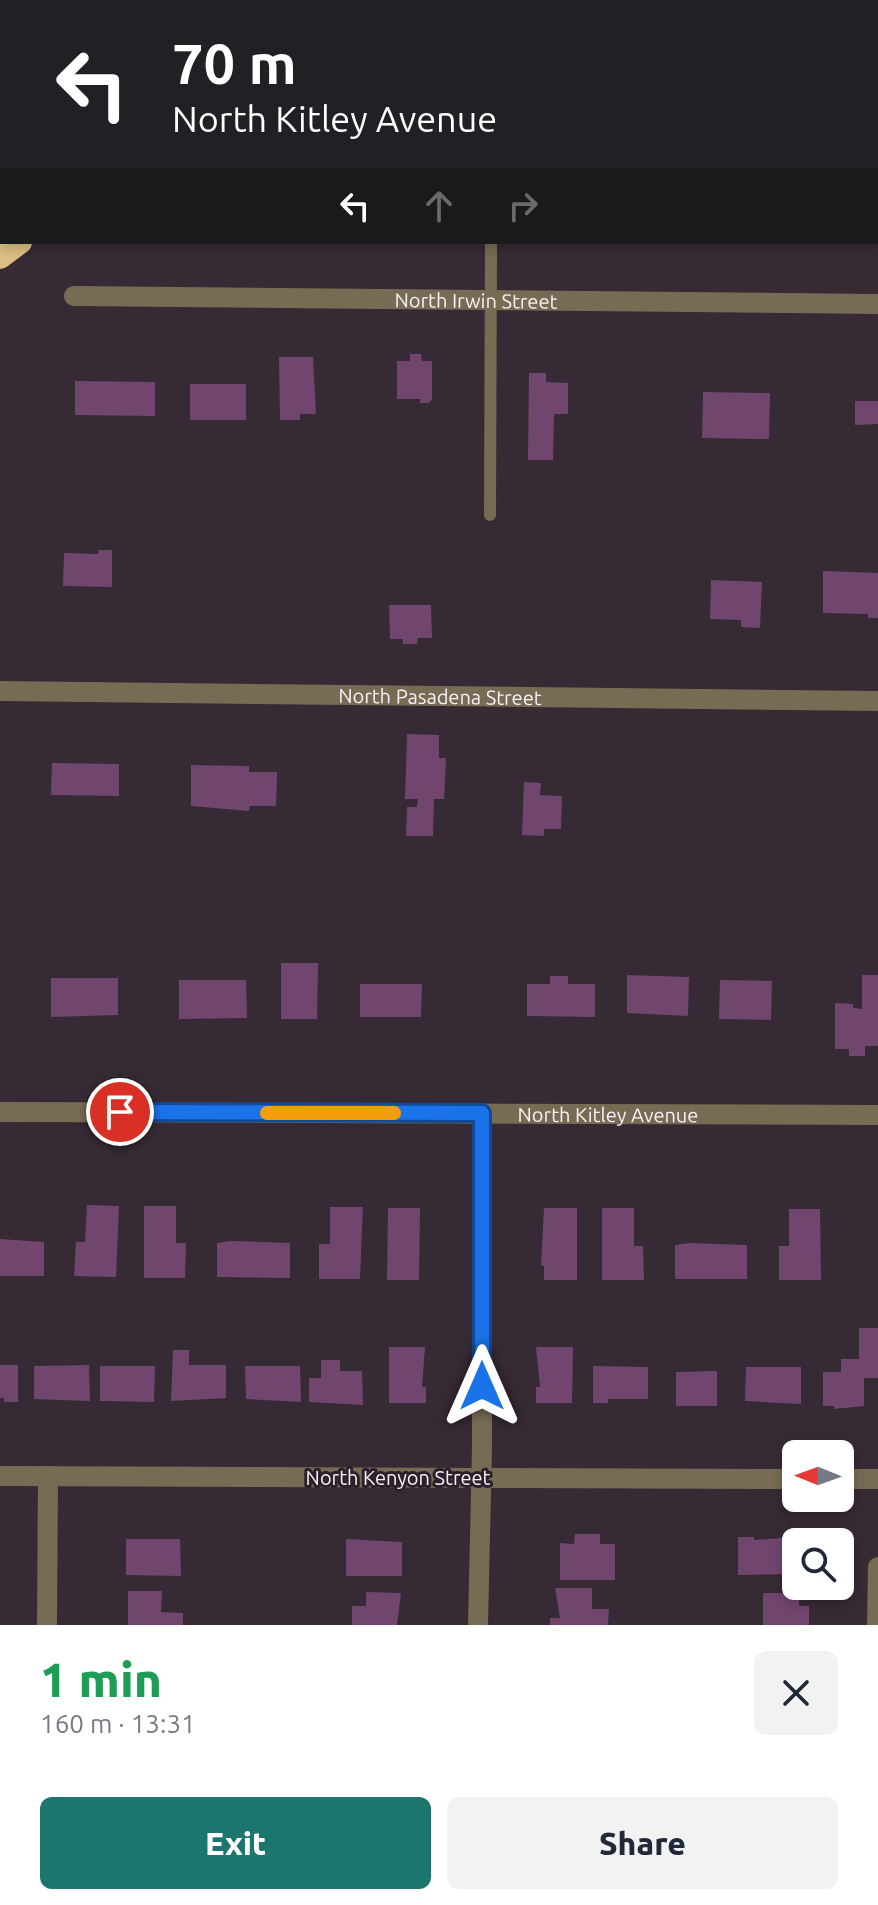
<!DOCTYPE html>
<html lang="en">
<head>
<meta charset="utf-8">
<style>
  :root { --surface:#fff; --page:#f2f2f3; --text:#1f2937; --muted:#747a83; --accent:#1b766e }
  body { margin:0; font-family:Ubuntu,sans-serif; background:var(--page); color:var(--text); height:100vh; display:flex; flex-direction:column; font-size:30px; white-space:nowrap }
  * { box-sizing:border-box; margin:0 }
  p { font-size:26px; color:var(--muted) }
  .icon { flex:none; width:44px; height:44px; fill:none; stroke:currentColor; stroke-width:2; stroke-linecap:round; stroke-linejoin:round }
  .map { position:relative; height:1625px; overflow:hidden }
  .side { display:flex; flex-direction:column; background:var(--surface); flex:1 }
  .side>* { flex:none }
  .banner { position:absolute; left:0px; top:0px; width:878px; height:244px; box-shadow:0 4px 12px #0003; background:#202124; color:#fff; overflow:hidden }
  .needle { width:52px; rotate:271deg }
  .buttons { position:absolute; left:782px; top:1440px; display:grid; gap:16px }
  .buttons a { display:grid; place-items:center; width:72px; height:72px; border-radius:12px; background:var(--surface); box-shadow:0 4px 12px #0003; font-size:40px }
  .pin { position:absolute; display:grid; place-items:center; width:68px; height:68px; color:#fff; margin:-34px; border:4px solid #fff; border-radius:50%; box-shadow:0 2px 8px #0007 }
  .me { position:absolute; width:88px; margin:-44px; rotate:0deg; stroke-linejoin:round; filter:drop-shadow(0 0 6px #0008) }
  .turn { display:flex; align-items:center; gap:28px; height:168px; padding:0 40px; font-size:36px }
  .turn .icon { width:104px; height:104px; stroke-width:2.5 }
  .turn b { display:block; font-size:56px; line-height:68px }
  .lanes { display:flex; align-items:center; height:76px; padding:0 40px; background:#0003; justify-content:center; gap:40px; direction:ltr }
  .lanes .off { opacity:.35 }
  .round { display:grid; place-items:center; flex:none; width:84px; height:84px; border-radius:12px; background:var(--page) }
  .overview { display:flex; align-items:center; justify-content:space-between; height:136px; padding:0 40px }
  h1 { font-size:48px; font-weight:800; line-height:60px; color:#1e9e55 }
  .primary-button { display:flex; gap:16px; margin-top:auto; padding:16px 40px }
  .primary-button a { flex:1; height:92px; border-radius:12px; background:var(--accent); color:#fff; font-size:32px; font-weight:800; line-height:92px; text-align:center }
  .primary-button a+a { background:var(--page); color:var(--text) }
  .map>svg:first-child { display:block }
  .building { fill:#70466f }
  .lines { fill:none; stroke-linecap:round; stroke-linejoin:round }
  .service { stroke:#776b54; stroke-width:12 }
  .minor { stroke:#776b54; stroke-width:20 }
  .tertiary { stroke:#776b54; stroke-width:20 }
  .motorway { stroke:#dbbf84; stroke-width:24 }
  .route-casing { stroke:#114b97; stroke-width:20 }
  .route { stroke:#1a73e8; stroke-width:14 }
  .slow { stroke:#f59e0b; stroke-width:14 }
  .labels { text-anchor:middle; dominant-baseline:central; stroke-width:6; stroke-linejoin:round; paint-order:stroke }
  .street-label { font-size:20px; fill:#f8f0f7; stroke:#2c202b }
</style>
</head>
<body>
<div class="map">
<svg width="878" height="1625" viewBox="0 0 878 1625">
  <rect width="100%" height="100%" fill="#362a35"/>
  <g class="building">
    <polygon points="410,354 421,354 422,361 432,361 432,399 429,403 420,403 420,399 397,399 397,361 410,361"/>
    <polygon points="279,357 313,357 316,414 300,414 300,420 280,420"/>
    <polygon points="529,373 546,373 546,382 568,383 568,414 554,414 553,460 528,460"/>
    <polygon points="75,381 155,382 155,416 75,415"/>
    <rect x="190" y="384" width="56" height="36"/>
    <polygon points="703,392 770,393 769,439 702,438"/>
    <polygon points="855,401 878,401 878,424 855,425"/>
    <polygon points="98,550 112,550 112,587 63,586 64,553 98,554"/>
    <polygon points="823,571 878,573 878,618 868,618 868,614 823,613"/>
    <polygon points="711,580 762,582 760,628 741,627 741,620 710,619"/>
    <polygon points="389,605 431,605 432,638 418,638 417,644 403,644 403,639 390,639"/>
    <polygon points="407,734 439,735 439,758 446,758 444,799 434,799 433,836 406,836 407,807 417,807 418,799 405,799"/>
    <polygon points="52,763 119,764 119,796 51,795"/>
    <polygon points="191,765 249,766 249,772 277,772 276,806 250,806 249,811 191,806"/>
    <polygon points="524,782 541,783 540,795 562,796 561,829 544,829 544,836 522,835"/>
    <polygon points="281,963 318,963 317,1019 281,1019"/>
    <polygon points="627,975 689,977 688,1016 627,1013"/>
    <polygon points="862,975 878,975 878,1046 865,1046 865,1056 849,1056 849,1049 835,1049 835,1003 853,1004 853,1008 862,1009"/>
    <polygon points="550,976 568,976 568,984 595,984 595,1017 527,1016 527,984 550,984"/>
    <polygon points="51,978 118,978 118,1015 51,1017"/>
    <polygon points="179,980 246,980 247,1018 179,1019"/>
    <polygon points="720,980 772,981 771,1020 719,1019"/>
    <polygon points="360,984 422,984 421,1017 360,1017"/>
    <polygon points="87,1205 119,1206 116,1277 74,1276 76,1242 85,1242"/>
    <polygon points="144,1206 176,1206 176,1243 186,1243 185,1278 144,1278"/>
    <polygon points="330,1207 363,1207 360,1279 319,1279 319,1244 330,1244"/>
    <polygon points="388,1208 420,1208 419,1280 387,1280"/>
    <polygon points="544,1208 577,1208 577,1280 544,1280 544,1266 541,1265"/>
    <polygon points="602,1208 634,1208 634,1246 643,1246 644,1280 602,1280"/>
    <polygon points="789,1209 820,1209 821,1280 779,1280 779,1246 789,1246"/>
    <polygon points="0,1239 44,1242 44,1276 0,1276"/>
    <polygon points="231,1241 290,1243 290,1278 217,1277 217,1243"/>
    <polygon points="689,1243 747,1245 747,1279 675,1279 675,1245"/>
    <polygon points="859,1328 878,1328 878,1378 864,1378 864,1406 834,1409 834,1406 823,1406 823,1372 841,1372 841,1359 859,1359"/>
    <polygon points="389,1347 425,1347 422,1387 426,1387 426,1403 389,1403"/>
    <polygon points="536,1347 573,1347 572,1403 536,1403 536,1387 540,1387"/>
    <polygon points="173,1350 189,1350 189,1365 226,1365 226,1398 171,1401"/>
    <polygon points="321,1360 340,1360 340,1371 362,1371 363,1405 309,1402 309,1378 321,1378"/>
    <polygon points="0,1365 18,1365 18,1402 4,1402 4,1398 0,1398"/>
    <polygon points="89,1365 90,1401 34,1399 34,1366"/>
    <polygon points="100,1366 155,1366 154,1402 100,1401"/>
    <polygon points="245,1366 300,1366 301,1402 246,1399"/>
    <polygon points="593,1366 648,1367 648,1399 608,1399 608,1403 593,1403"/>
    <polygon points="746,1367 801,1367 801,1404 745,1401"/>
    <polygon points="717,1371 717,1406 676,1406 676,1372"/>
    <polygon points="575,1534 600,1534 600,1544 615,1544 615,1580 560,1580 560,1543 574,1544"/>
    <polygon points="738,1537 754,1537 754,1540 793,1537 794,1574 738,1575"/>
    <polygon points="126,1539 180,1539 181,1576 126,1575"/>
    <polygon points="346,1539 402,1542 402,1576 346,1576"/>
    <polygon points="555,1588 592,1588 592,1609 609,1609 608,1625 550,1625 550,1618 560,1618"/>
    <polygon points="128,1591 162,1591 161,1612 183,1613 183,1625 128,1625"/>
    <polygon points="366,1592 401,1593 397,1625 352,1625 352,1606 366,1606"/>
    <polygon points="763,1593 799,1593 799,1606 809,1606 809,1625 763,1625"/>
  </g>
  <g class="lines">
    <polyline class="service" points="490,515 491,242"/>
    <g class="minor">
      <path id="s1" d="M74,296L878,304"/>
      <path id="s2" d="M0,691L878,701"/>
      <path id="s3" d="M0,1112L878,1115"/>
      <polyline points="0,1476 479,1478"/>
      <polyline points="47,1625 48,1476"/>
      <polyline points="877,1625 878,1567"/>
    </g>
    <g class="tertiary">
      <polyline points="479,1478 796,1479"/>
      <polyline points="840,1479 878,1479"/>
      <polyline points="478,1625 482,1447 482,1113"/>
    </g>
    <g class="motorway">
      <polyline points="62,2 65,0"/>
      <polyline points="198,2 201,0"/>
      <polyline points="339,2 342,0"/>
      <polyline points="0,52 2,50"/>
      <polyline points="0,162 2,160"/>
      <polyline points="0,257 20,242"/>
    </g>
  </g>
  <g class="lines">
    <defs>
      <polyline id="route" points="120,1112 482,1113 482,1386"/>
    </defs>
    <use href="#route" class="route-casing"/>
    <use href="#route" class="route"/>
    <polyline class="slow" points="267,1113 394,1113"/>
  </g>
  <g class="labels">
    <g class="street-label">
      <text stroke="none"><textPath href="#s1" startOffset="402">North Irwin Street</textPath></text>
      <text stroke="none"><textPath href="#s2" startOffset="440">North Pasadena Street</textPath></text>
      <text stroke="none"><textPath href="#s3" startOffset="608">North Kitley Avenue</textPath></text>
      <text x="398" y="1477">North Kenyon Street</text>
    </g>
  </g>
</svg>
<div class="buttons">
<a><svg class="needle" viewBox="-14 -14 28 28"><path d="M0-13l5 13h-10z" fill="#e53935"/><path d="M0 13l5-13h-10z" fill="#747a83"/></svg></a>
<a><svg class="icon" aria-label="search" viewBox="0 0 24 24"><circle cx="10" cy="10" r="6"/><path d="M15 15l6 6"/></svg></a>
</div>
<div class="pin" style="left:120px;top:1112px;background:#d93025"><svg class="icon" aria-label="arrive" viewBox="0 0 24 24"><path d="M6 21V4h12l-3 4 3 4H6"/></svg></div>
<svg class="me" style="left:482px;top:1386px" viewBox="-20 -20 40 40"><path d="M0-17L14 15 0 8-14 15z" fill="#1a73e8" stroke="#fff" stroke-width="4"/></svg>
<div class="banner">
<div class="turn"><svg class="icon" aria-label="left" viewBox="0 0 24 24"><path d="M17 20v-9H6M10 6l-5 5 5 5"/></svg><div><b>70 m</b>North Kitley Avenue</div></div>
<div class="lanes"><svg class="icon" aria-label="left" viewBox="0 0 24 24"><path d="M17 20v-9H6M10 6l-5 5 5 5"/></svg><svg class="icon off" aria-label="ahead" viewBox="0 0 24 24"><path d="M12 20V5M6 11l6-6 6 6"/></svg><svg class="icon off" aria-label="right" viewBox="0 0 24 24"><path d="M7 20v-9h11M14 6l5 5-5 5"/></svg></div>
</div>
</div>
<section class="side">
<div class="overview"><div><h1>1 min</h1><p>160 m · 13:31</p></div><a class="round"><svg class="icon" aria-label="close" viewBox="0 0 24 24"><path d="M6 6l12 12M18 6L6 18"/></svg></a></div>
<div class="primary-button"><a>Exit</a><a>Share</a></div>
</section>
</body>
</html>
